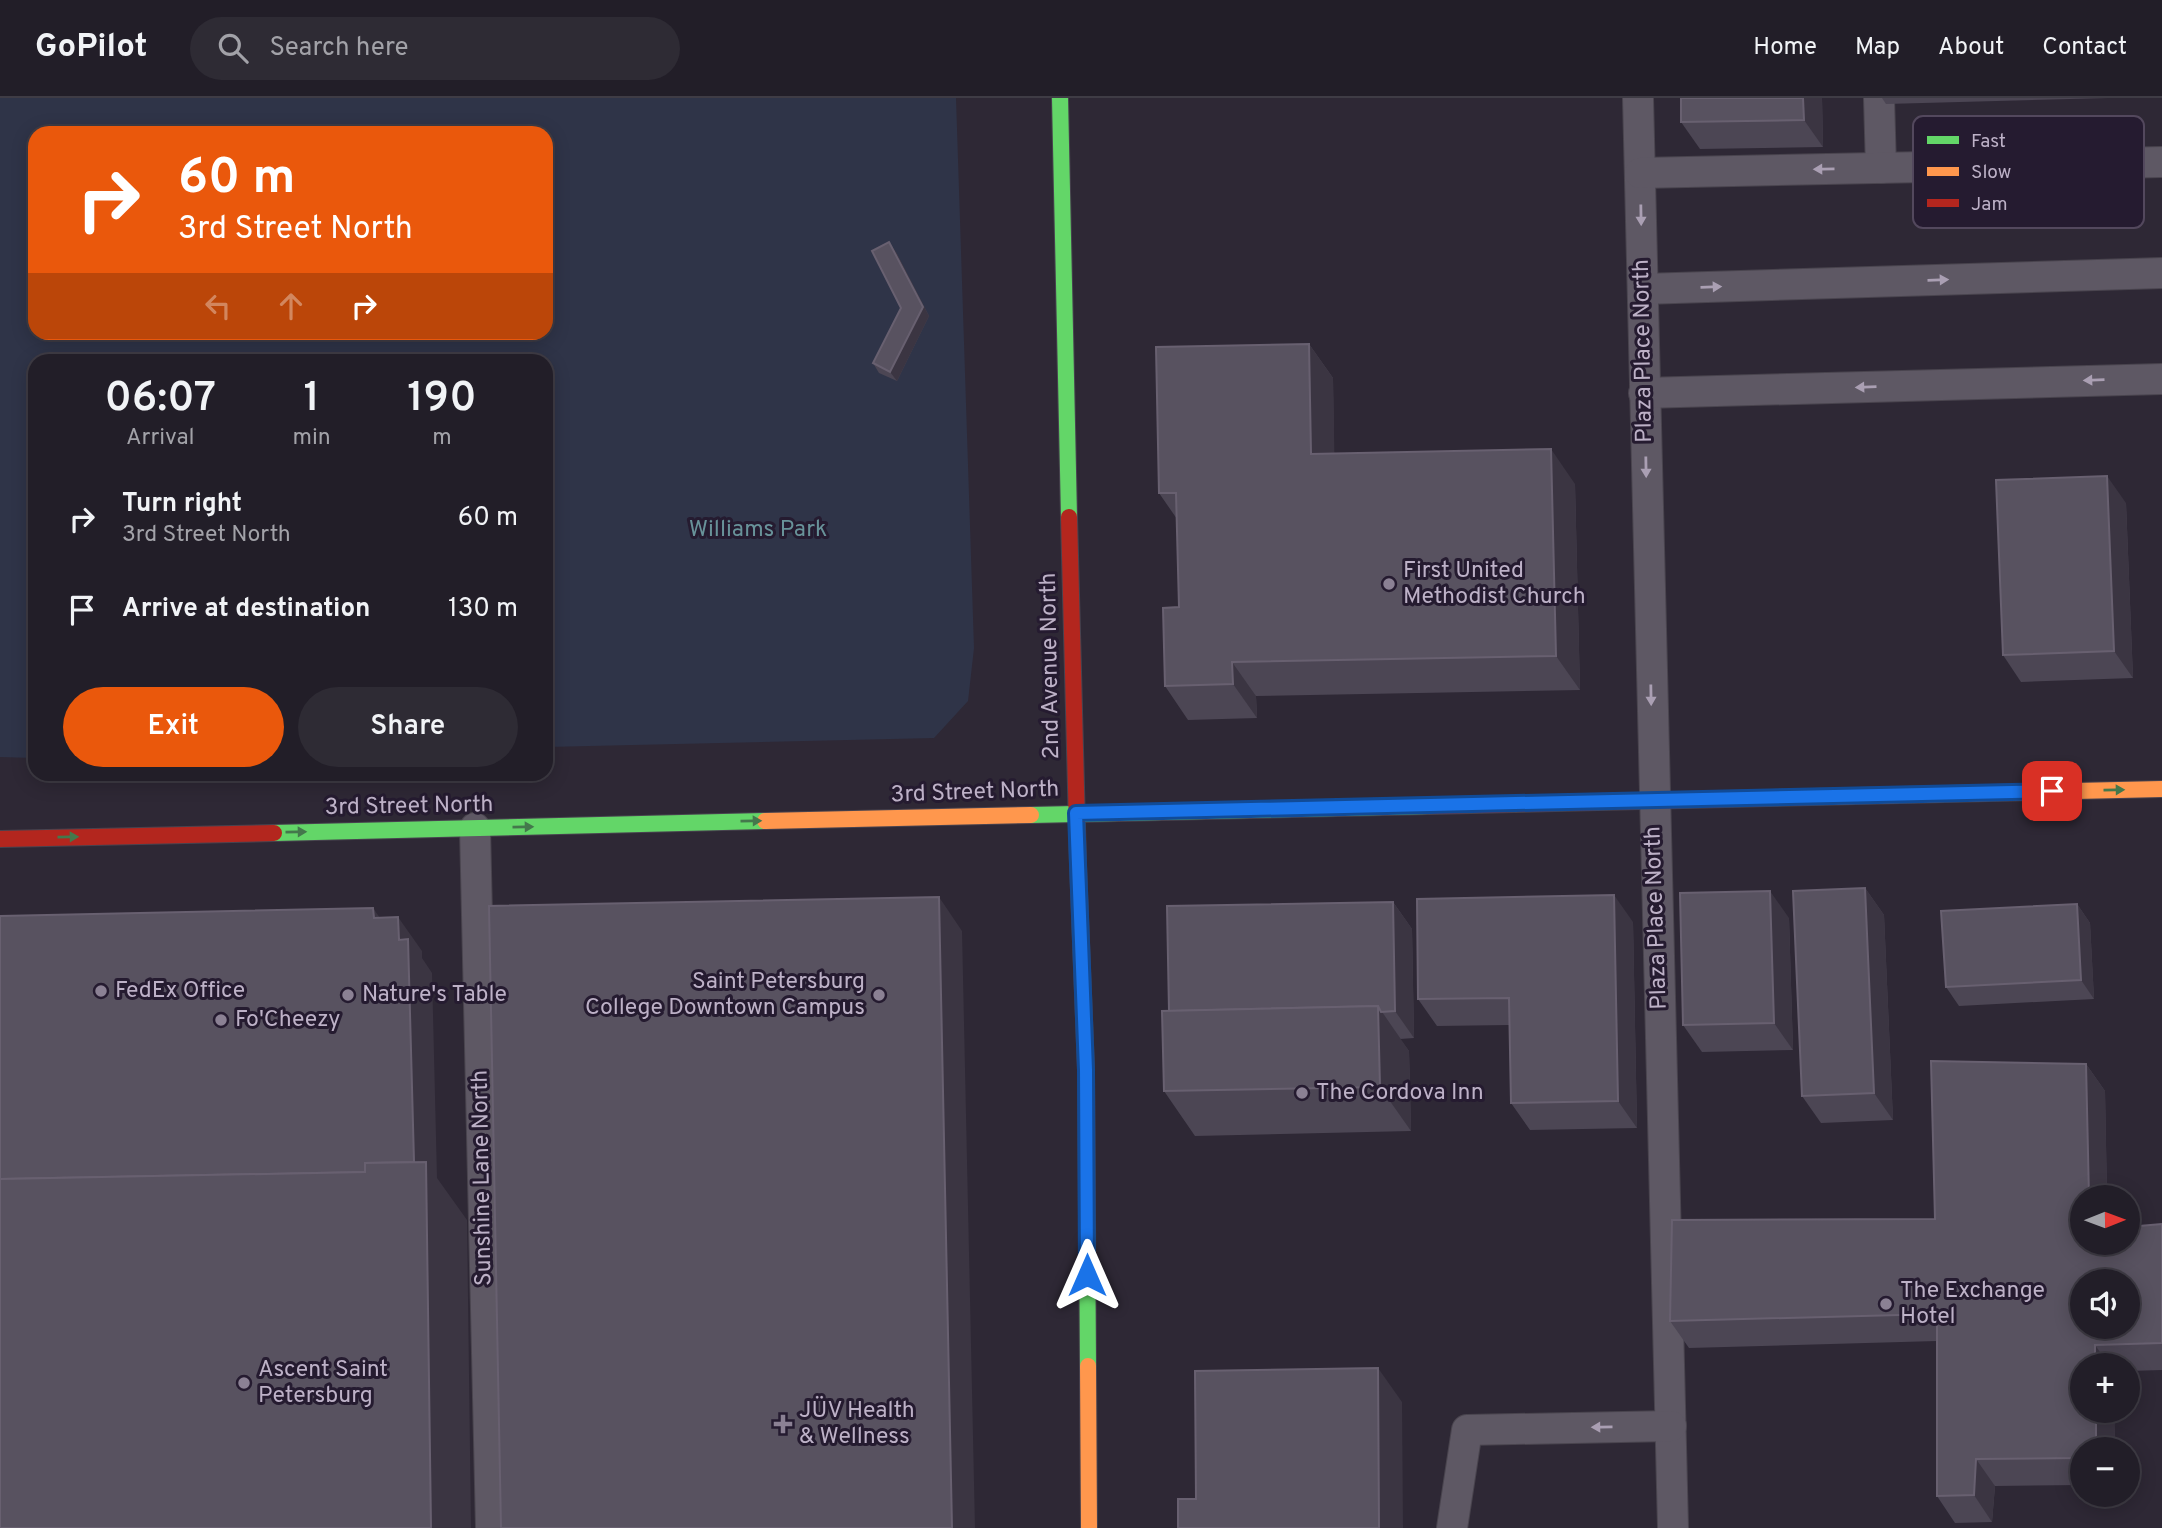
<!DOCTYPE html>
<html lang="en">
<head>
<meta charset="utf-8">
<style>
  :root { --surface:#221e28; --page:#2e2b34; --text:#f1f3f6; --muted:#a2a2a8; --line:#3f3c45; --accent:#ea580c }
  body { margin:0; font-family:Overpass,sans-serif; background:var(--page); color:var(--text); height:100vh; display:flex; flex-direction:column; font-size:26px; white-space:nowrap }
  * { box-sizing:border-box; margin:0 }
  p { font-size:23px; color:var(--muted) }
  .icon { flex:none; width:38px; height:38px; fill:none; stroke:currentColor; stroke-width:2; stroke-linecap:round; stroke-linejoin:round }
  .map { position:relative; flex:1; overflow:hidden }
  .details { position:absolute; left:28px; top:256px; width:525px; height:427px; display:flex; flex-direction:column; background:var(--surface); border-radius:21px; box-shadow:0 4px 18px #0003,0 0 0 2px var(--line) }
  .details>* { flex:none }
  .guide { position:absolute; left:28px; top:28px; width:525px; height:214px; border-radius:21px; box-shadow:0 4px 18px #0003,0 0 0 2px var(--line); background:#ea580c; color:#fff; overflow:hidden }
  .needle { width:46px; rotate:89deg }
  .fabs { position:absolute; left:2070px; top:1087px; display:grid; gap:14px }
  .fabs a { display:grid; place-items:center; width:70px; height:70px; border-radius:50%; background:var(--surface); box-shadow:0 4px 18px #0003,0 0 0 2px var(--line); font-size:35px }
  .pin { position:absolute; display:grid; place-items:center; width:60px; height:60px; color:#fff; margin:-30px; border-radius:14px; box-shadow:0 4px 10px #0006 }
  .me { position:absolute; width:77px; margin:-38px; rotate:0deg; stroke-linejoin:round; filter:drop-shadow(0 0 5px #0008) }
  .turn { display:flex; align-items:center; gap:24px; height:147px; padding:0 35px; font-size:32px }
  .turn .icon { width:91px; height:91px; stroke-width:2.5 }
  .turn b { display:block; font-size:49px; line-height:60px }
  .lanes { display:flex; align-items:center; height:66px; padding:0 35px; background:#0003; justify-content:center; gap:35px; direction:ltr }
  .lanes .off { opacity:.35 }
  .eta { display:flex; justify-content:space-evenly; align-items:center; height:119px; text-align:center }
  .eta b { font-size:42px; font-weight:600; line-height:49px }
  .primary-button { display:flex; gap:14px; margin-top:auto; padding:14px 35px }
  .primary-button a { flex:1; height:80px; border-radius:42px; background:var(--accent); color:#fff; font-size:28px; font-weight:600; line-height:80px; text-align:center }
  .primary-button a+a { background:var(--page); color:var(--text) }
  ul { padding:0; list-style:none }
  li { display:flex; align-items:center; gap:21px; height:91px; padding:0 35px }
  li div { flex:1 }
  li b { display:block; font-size:26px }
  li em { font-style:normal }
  header { display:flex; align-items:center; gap:42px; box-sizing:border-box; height:98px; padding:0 35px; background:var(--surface); border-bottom:2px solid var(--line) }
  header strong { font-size:33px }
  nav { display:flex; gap:38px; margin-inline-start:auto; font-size:24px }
  .search { width:490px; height:63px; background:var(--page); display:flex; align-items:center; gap:18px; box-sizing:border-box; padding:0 24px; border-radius:38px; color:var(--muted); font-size:26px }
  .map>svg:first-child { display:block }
  .green { fill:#2f3448; fill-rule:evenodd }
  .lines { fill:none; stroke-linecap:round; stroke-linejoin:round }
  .lane-casing { stroke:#49444e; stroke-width:32 }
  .fast-casing { stroke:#48434f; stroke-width:18 }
  .slow-casing { stroke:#48434f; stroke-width:18 }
  .jam-casing { stroke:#48434f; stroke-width:18 }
  .lane { stroke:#5e5864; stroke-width:30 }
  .fast { stroke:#63d668; stroke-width:16 }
  .slow { stroke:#ff974d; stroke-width:16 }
  .jam { stroke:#b3261e; stroke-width:16 }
  .wall { fill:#4c4654 }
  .shaded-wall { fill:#3b3542 }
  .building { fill:#585260; stroke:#686070; stroke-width:2; fill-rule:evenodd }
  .oneway { fill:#aa9fb3 }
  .oneway2 { fill:#44784c }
  .route-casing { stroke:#114b97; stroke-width:18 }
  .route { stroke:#1a73e8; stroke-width:12 }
  .poi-dot { fill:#8b8194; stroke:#251b30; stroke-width:2.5 }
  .labels { text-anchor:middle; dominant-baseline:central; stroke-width:6; stroke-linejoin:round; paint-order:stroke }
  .street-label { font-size:23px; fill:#bdb1c7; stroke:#251b30 }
  .park-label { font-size:23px; fill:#689299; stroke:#251b30 }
  .poi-label { font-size:23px; fill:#bdb1c7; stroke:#251b30; text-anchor:start }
  .key { fill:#251b30; stroke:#53485d; stroke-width:2 }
  .key-label { font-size:19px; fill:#bdb1c7 }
</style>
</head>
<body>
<header>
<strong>GoPilot</strong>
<div class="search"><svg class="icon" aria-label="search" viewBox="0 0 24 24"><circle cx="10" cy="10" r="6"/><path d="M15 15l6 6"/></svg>Search here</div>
<nav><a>Home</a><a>Map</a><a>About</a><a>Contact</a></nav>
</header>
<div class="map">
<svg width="2162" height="1430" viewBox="0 0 2162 1430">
  <rect width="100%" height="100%" fill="#2e2835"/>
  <path class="green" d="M0,0H956L974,550L968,603L934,640L546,649V262H35V660L0,659ZM35,35H546V234H35Z"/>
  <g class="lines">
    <defs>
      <g id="lane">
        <polyline points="1638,0 1673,1430"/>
        <polyline points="1879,0 1881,70"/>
        <polyline points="1640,75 2162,64"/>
        <polyline points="1643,191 2162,175"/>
        <polyline points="1644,295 2162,281"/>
        <polyline points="475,730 491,1430"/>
        <polyline points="1452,1430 1467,1332 1671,1328"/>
      </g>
      <g id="fast">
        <polyline points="1060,0 1069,419"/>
        <polyline points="1031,717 1428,708"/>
        <polyline points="274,735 765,723"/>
        <polyline points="1078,767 1086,972 1088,1268"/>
      </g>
      <g id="slow">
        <polyline points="1812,699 2162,691"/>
        <polyline points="765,723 1031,717"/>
        <polyline points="1088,1268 1089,1430"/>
      </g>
      <g id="jam">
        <polyline points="1069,419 1078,767"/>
        <polyline points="1428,708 1812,699"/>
        <polyline points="0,741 274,735"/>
      </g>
    </defs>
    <use href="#lane" class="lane-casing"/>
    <use href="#fast" class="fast-casing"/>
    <use href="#slow" class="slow-casing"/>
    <use href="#jam" class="jam-casing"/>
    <use href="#lane" class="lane"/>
    <use href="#fast" class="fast"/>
    <use href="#slow" class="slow"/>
    <use href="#jam" class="jam"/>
  </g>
  <g class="wall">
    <polygon points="1822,0 1823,49 1700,51 1681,24"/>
    <polygon points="1882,0 2108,0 1886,6"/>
    <polygon points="896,154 929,218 897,283 879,275 873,265 901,210"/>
    <polygon points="1309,246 1333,280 1334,355 1575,386 1580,592 1256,598 1257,620 1188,622 1165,588 1179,509 1177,421 1159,395"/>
    <polygon points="2126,405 2133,580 2021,584 2003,557"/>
    <polygon points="1865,790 1884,817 1893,1022 1821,1025 1802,998"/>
    <polygon points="1393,804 1412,831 1414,940 1400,941 1409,953 1411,1033 1195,1038 1164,993 1169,913"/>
    <polygon points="2077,806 2090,825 2094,901 1959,908 1946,889"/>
    <polygon points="1789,820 1793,952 1702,954 1683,927"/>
    <polygon points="1633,824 1637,1030 1530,1032 1511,1005 1509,927 1437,928 1418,901"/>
    <polygon points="2086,966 2105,993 2107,1099 2082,1099 2082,1144 2162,1126 2162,1272 2128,1273 2128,1267 2082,1267 2114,1312 2115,1351 2082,1351 2082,1387 1995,1388 1992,1424 1955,1425 1937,1398 1937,1243 1689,1250 1670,1223 1935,1121"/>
  </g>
  <g class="shaded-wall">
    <polygon points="1803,0 1822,0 1823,49 1804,22"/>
    <polygon points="889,144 896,154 929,218 897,283 890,274 923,209"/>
    <polygon points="1309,246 1333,280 1335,390 1311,356"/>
    <polygon points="1551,351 1575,386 1580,592 1556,558"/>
    <polygon points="2107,378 2126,405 2133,580 2114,553"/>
    <polygon points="1232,564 1256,598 1257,620 1233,586"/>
    <polygon points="1865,790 1884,817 1893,1022 1874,995"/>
    <polygon points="1770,793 1789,820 1793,952 1774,925"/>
    <polygon points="1614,797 1633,824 1637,1030 1618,1003"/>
    <polygon points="939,799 962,833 975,1430 952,1430"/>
    <polygon points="1393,804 1412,831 1414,940 1395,913"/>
    <polygon points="2077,806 2090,825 2094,901 2081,882"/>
    <polygon points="373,810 397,844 374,820"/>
    <polygon points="398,819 422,853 422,860 432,875 437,1080 467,1122 471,1430 431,1430 414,1065 399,842"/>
    <polygon points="1378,908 1409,953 1411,1033 1380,989"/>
    <polygon points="2086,966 2105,993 2107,1099 2089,1099"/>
    <polygon points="2095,1247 2109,1267 2095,1267"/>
    <polygon points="1378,1270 1402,1304 1403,1430 1379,1430"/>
    <polygon points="2096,1312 2114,1312 2115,1351 2096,1351"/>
    <polygon points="1976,1361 1995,1388 1992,1424 1974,1397"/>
  </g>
  <g class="building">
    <polygon points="1681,0 1803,0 1804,22 1681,24"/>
    <polygon points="889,144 923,209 890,274 873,265 901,210 872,153"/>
    <polygon points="1309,246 1311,356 1551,351 1556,558 1232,564 1233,586 1165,588 1163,510 1179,509 1176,395 1159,395 1156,249"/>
    <polygon points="2107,378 2114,553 2003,557 1996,382"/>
    <polygon points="1865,790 1874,995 1802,998 1793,793"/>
    <polygon points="1770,793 1774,925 1683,927 1680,795"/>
    <polygon points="1614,797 1618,1003 1511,1005 1509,900 1418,901 1417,801"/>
    <polygon points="939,799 952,1430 501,1430 489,808"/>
    <polygon points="1393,804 1395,913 1381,914 1378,908 1169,913 1167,808"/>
    <polygon points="2077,806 2081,882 1946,889 1941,813"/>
    <polygon points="373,810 374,820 398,819 399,842 408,841 414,1064 365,1065 365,1074 0,1081 0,818"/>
    <polygon points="1378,908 1380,989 1164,993 1162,913"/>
    <path d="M1931,963L2086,966L2089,1099H2082V1144H2128V1129L2162,1126V1245L2095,1247V1267H2082V1312H2096V1351H2082V1360L1976,1361L1974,1397L1937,1398V1216L1670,1223L1672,1122L1935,1121ZM2082,1183H2128V1228H2082Z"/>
    <polygon points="426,1064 431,1430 0,1430 0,1081 365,1074 365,1065"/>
    <polygon points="1378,1270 1379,1430 1178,1430 1178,1401 1196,1401 1195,1273"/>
  </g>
  <defs><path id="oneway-solid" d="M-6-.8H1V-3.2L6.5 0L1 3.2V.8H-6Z" transform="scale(1.75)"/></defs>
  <g class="oneway">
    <use href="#oneway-solid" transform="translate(1824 71) rotate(179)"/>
    <use href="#oneway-solid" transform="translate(1641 117) rotate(89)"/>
    <use href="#oneway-solid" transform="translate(1938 182) rotate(-2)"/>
    <use href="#oneway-solid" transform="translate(1711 189) rotate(-2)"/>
    <use href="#oneway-solid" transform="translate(2094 282) rotate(178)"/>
    <use href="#oneway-solid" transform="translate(1866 289) rotate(178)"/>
    <use href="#oneway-solid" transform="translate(1646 369) rotate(89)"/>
    <use href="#oneway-solid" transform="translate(1651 597) rotate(89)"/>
    <use href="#oneway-solid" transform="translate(1602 1329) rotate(179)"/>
  </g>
  <g class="oneway2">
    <use href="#oneway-solid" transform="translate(2114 692) rotate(-1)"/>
    <use href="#oneway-solid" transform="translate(751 723) rotate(-1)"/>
    <use href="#oneway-solid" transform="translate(523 729) rotate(-1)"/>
    <use href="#oneway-solid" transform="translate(296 734) rotate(-1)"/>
    <use href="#oneway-solid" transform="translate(68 739) rotate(-1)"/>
  </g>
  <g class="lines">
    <defs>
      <polyline id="route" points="1087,1177 1086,972 1076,715 2052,693"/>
    </defs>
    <use href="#route" class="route-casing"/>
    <use href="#route" class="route"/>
  </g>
  <g class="poi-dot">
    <circle cx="1389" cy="486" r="7"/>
    <circle cx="101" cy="893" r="7"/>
    <circle cx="348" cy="897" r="7"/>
    <circle cx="879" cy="897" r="7"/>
    <circle cx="221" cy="922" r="7"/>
    <circle cx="1302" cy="995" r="7"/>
    <circle cx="1886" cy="1206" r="7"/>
    <circle cx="244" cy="1285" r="7"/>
    <path d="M779.5 1315.5h7v7h7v7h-7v7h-7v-7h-7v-7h7z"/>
  </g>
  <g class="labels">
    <g class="street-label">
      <text transform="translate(1644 253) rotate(-91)">Plaza Place North</text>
      <text transform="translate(1051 568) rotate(-91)">2nd Avenue North</text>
      <text transform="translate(975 695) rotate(-2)">3rd Street North</text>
      <text transform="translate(409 709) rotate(-1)">3rd Street North</text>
      <text transform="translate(1657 820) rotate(-92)">Plaza Place North</text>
      <text transform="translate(483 1080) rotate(-91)">Sunshine Lane North</text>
    </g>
    <g class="park-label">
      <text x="758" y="432">Williams Park</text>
    </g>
    <g class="poi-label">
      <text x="1403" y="473">First United<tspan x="1403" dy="26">Methodist Church</tspan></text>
      <text x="865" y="884" text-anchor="end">Saint Petersburg<tspan x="865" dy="26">College Downtown Campus</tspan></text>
      <text x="115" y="893">FedEx Office</text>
      <text x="362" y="897">Nature's Table</text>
      <text x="235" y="922">Fo'Cheezy</text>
      <text x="1316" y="995">The Cordova Inn</text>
      <text x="1900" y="1193">The Exchange<tspan x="1900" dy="26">Hotel</tspan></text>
      <text x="258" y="1272">Ascent Saint<tspan x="258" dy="26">Petersburg</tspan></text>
      <text x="799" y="1313">JÜV Health<tspan x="799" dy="26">&amp; Wellness</tspan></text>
    </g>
  </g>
  <rect x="1913" y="18" width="231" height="112" rx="10" class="key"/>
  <rect x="1927" y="38" width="32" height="8" fill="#63d668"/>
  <rect x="1927" y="69" width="32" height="9" fill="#ff974d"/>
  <rect x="1927" y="101" width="32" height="8" fill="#b3261e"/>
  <g class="key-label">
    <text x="1971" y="49">Fast</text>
    <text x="1971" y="80">Slow</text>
    <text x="1971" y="112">Jam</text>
  </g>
</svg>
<div class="fabs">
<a><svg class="needle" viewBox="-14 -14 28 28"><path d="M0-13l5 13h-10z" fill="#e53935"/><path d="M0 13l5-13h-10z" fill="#a2a2a8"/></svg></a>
<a><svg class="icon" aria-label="sound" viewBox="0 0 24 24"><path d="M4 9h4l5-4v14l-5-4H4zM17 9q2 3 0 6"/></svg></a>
<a>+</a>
<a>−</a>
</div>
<div class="pin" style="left:2052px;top:693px;background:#d93025"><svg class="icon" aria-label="arrive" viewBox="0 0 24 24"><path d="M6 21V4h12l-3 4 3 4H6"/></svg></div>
<svg class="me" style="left:1087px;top:1177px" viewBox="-20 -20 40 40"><path d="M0-17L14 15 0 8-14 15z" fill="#1a73e8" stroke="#fff" stroke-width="4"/></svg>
<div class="guide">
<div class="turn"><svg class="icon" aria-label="right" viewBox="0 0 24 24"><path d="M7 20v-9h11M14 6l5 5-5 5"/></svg><div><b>60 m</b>3rd Street North</div></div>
<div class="lanes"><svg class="icon off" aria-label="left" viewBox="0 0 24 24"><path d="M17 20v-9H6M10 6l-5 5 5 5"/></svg><svg class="icon off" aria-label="ahead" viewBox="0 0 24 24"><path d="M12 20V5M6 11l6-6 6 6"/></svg><svg class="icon" aria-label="right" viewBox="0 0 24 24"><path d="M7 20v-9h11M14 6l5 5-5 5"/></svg></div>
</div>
<section class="details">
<div class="eta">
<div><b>06:07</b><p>Arrival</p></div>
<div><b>1</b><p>min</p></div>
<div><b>190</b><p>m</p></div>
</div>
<ul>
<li><svg class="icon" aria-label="right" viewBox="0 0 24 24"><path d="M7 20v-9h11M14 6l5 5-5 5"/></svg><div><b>Turn right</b><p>3rd Street North</p></div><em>60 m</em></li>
<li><svg class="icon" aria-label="arrive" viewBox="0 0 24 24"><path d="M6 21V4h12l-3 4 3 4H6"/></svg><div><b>Arrive at destination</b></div><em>130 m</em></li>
</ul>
<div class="primary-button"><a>Exit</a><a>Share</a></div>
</section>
</div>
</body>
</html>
